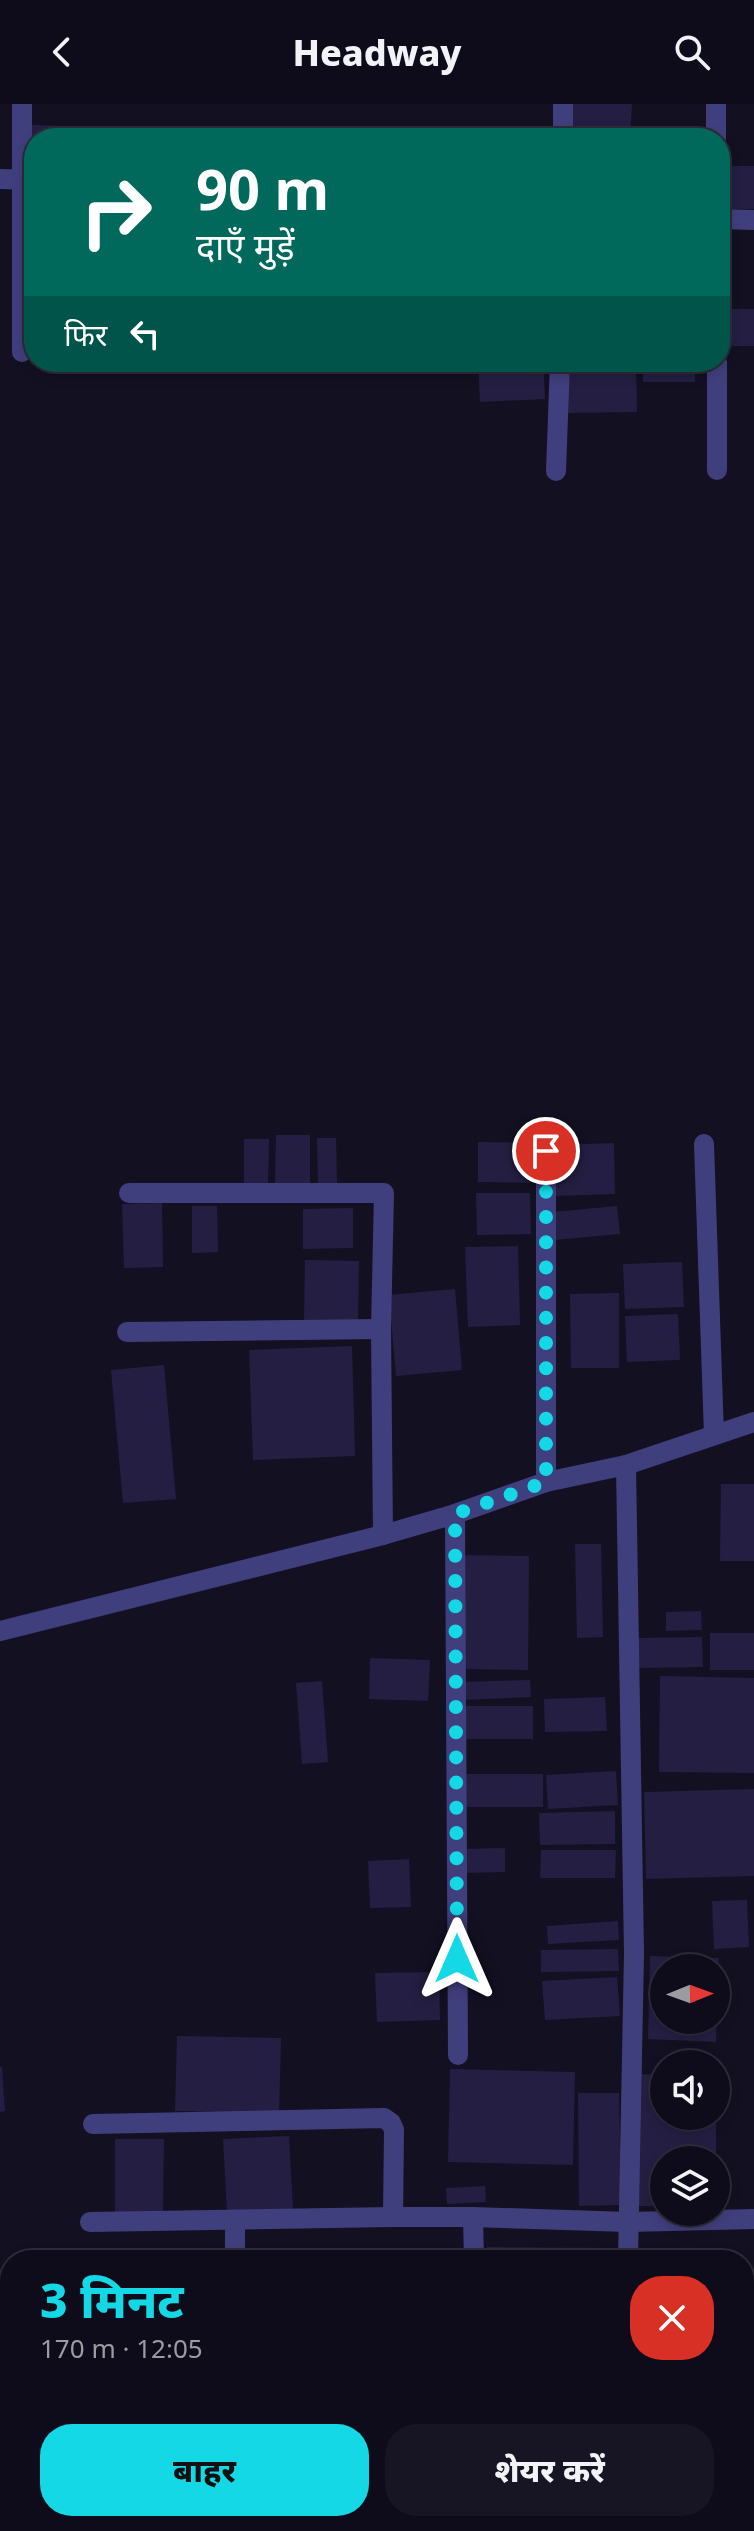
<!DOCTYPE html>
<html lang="hi">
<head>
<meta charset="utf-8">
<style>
  :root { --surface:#0e0c1a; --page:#171523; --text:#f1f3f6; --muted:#9b9ba2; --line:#2e2c39; --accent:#15d8e7 }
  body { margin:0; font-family:"Noto Sans","Noto Sans Devanagari",sans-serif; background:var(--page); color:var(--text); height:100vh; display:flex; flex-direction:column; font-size:30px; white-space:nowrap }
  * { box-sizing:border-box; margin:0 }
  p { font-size:26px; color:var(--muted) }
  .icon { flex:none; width:44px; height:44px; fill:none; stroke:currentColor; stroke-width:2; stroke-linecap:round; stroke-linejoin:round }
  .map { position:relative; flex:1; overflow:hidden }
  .details { position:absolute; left:0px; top:2146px; width:754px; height:282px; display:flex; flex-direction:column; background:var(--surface); border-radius:32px 32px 0 0; box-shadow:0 4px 12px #0003,0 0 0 2px var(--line) }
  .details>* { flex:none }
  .guide { position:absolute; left:24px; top:24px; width:706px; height:244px; border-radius:32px; box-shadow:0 4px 12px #0003,0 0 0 2px var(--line); background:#00695c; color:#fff; overflow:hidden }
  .needle { width:52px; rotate:89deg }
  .fabs { position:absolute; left:650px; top:1850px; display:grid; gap:16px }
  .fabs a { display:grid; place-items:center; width:80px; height:80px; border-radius:50%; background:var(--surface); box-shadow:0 4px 12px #0003,0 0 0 2px var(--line); font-size:40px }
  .pin { position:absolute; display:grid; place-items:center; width:68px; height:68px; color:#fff; margin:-34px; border:4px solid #fff; border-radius:50%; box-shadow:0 2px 8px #0007 }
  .me { position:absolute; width:88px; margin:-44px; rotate:0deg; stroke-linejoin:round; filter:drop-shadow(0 0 6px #0008) }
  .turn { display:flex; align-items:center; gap:28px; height:168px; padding:0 40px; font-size:36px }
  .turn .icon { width:104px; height:104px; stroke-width:2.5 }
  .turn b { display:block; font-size:56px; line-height:68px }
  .then { display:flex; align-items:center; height:76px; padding:0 40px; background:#0003; gap:16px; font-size:30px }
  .round { display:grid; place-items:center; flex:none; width:84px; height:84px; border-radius:32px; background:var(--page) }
  .overview { display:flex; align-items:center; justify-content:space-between; height:136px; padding:0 40px }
  h1 { font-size:48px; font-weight:800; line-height:60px; color:var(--accent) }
  .button { display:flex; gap:16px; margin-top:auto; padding:16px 40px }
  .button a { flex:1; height:92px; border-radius:32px; background:var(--accent); color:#111; font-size:32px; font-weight:800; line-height:92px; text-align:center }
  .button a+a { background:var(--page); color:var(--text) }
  header { display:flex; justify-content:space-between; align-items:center; height:104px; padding:0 40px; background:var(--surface); font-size:36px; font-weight:800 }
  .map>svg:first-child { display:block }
  .building { fill:#241e42 }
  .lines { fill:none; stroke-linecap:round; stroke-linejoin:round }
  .minor { stroke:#403f7d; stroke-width:20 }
  .route { stroke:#15d8e7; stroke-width:14; stroke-dasharray:0 25.2 }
</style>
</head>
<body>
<header><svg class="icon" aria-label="back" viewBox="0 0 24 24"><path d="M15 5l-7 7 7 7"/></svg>Headway<svg class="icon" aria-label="search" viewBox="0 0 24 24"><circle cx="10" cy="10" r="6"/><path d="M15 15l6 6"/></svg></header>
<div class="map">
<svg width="754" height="2427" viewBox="0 0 754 2427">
  <rect width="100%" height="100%" fill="#131022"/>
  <g class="building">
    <polygon points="573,0 632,0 630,34 571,33"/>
    <polygon points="31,21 106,23 106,34 34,34 34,60 29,60"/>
    <polygon points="545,23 545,34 478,34 477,26"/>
    <polygon points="725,62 754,62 754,105 724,105"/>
    <polygon points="722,205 754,205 754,242 723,242"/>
    <polygon points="478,258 543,258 545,295 480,298"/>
    <polygon points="568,258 636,258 637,308 568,309"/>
    <rect x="643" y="258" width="52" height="20"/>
    <polygon points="276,1031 310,1031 310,1080 275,1080"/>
    <polygon points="317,1034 336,1034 337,1079 318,1080"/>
    <polygon points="244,1035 269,1035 268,1080 244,1080"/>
    <polygon points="478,1038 531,1039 531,1079 478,1078"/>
    <polygon points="614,1039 615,1090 552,1092 551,1041"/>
    <polygon points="476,1089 530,1089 531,1130 477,1131"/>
    <polygon points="162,1099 163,1163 124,1164 122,1100"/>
    <polygon points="192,1102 217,1102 218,1148 192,1149"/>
    <polygon points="617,1102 620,1130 555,1136 552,1108"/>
    <polygon points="353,1104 353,1144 303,1145 303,1105"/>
    <polygon points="518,1142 520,1221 468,1223 465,1143"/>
    <polygon points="305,1156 359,1157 358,1217 304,1216"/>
    <polygon points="682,1158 684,1203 625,1205 623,1160"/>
    <polygon points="455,1185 462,1266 396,1272 389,1191"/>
    <polygon points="619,1189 619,1264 571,1264 570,1190"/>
    <polygon points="678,1210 680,1256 627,1258 625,1212"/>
    <polygon points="352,1242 355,1352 253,1356 249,1246"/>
    <polygon points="164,1261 176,1395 123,1399 111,1266"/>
    <polygon points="721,1380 754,1380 754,1457 720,1457"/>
    <polygon points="575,1440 601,1440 603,1533 577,1534"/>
    <polygon points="460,1451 529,1452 528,1566 459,1565"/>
    <polygon points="701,1507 702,1526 666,1527 666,1508"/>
    <rect x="710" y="1529" width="44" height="37"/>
    <polygon points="702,1533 703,1563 637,1564 637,1534"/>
    <polygon points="370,1554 430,1556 428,1597 369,1595"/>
    <polygon points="660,1572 754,1574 754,1669 659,1668"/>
    <polygon points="530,1576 531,1593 460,1596 460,1578"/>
    <polygon points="322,1577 328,1658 302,1660 296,1579"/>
    <polygon points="605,1593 607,1627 545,1628 544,1595"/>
    <rect x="462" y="1602" width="71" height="33"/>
    <polygon points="616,1667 618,1701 548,1705 546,1671"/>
    <rect x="463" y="1670" width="80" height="33"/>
    <polygon points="754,1685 754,1772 646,1775 644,1688"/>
    <polygon points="615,1707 615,1740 540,1741 539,1709"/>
    <polygon points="505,1744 505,1768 466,1769 465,1745"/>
    <polygon points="541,1746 616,1746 615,1774 540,1774"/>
    <polygon points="409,1755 411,1803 370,1804 368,1757"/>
    <polygon points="747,1796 749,1843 714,1845 712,1797"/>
    <polygon points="618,1817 619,1836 548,1840 547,1822"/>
    <polygon points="618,1845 619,1867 541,1868 541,1846"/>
    <polygon points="650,1852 719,1854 718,1864 664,1864 664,1916 717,1916 716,1938 648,1935"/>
    <polygon points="439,1868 440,1916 377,1918 375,1869"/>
    <polygon points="617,1873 620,1912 545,1916 542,1877"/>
    <polygon points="177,1932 281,1934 279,2009 175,2007"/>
    <polygon points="0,1963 2,1963 5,2007 0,2008"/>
    <polygon points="450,1965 575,1968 573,2061 448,2058"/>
    <polygon points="637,1970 664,1971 664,2012 716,2012 716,2056 664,2056 664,2102 634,2102"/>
    <polygon points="578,1989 619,1989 621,2101 579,2102"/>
    <polygon points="289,2032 293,2106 227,2109 223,2035"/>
    <polygon points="115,2035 164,2035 163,2108 115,2108"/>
    <polygon points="485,2082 486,2098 447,2100 446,2084"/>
    <polygon points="487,2143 611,2144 611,2156 487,2156"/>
    <polygon points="312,2146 312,2156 256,2156 256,2147"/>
    <polygon points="136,2151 136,2156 55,2156 54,2152"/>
    <polygon points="744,2305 753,2305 752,2369 744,2369"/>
    <polygon points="749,2374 750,2427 709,2427 708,2418 744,2418 744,2375"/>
    <polygon points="391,2418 458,2418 458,2427 392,2427"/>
    <rect x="484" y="2418" width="69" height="9"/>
  </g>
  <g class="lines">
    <g class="minor">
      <polyline points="563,0 563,34"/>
      <polyline points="716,0 716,34"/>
      <polyline points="0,75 34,76"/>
      <polyline points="720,115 754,116"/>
      <polyline points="22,248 22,0"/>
      <polyline points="717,366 717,258"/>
      <polyline points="556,367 560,258"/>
      <polyline points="704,1040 714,1331"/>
      <polyline points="129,1089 384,1089 381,1225 383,1431"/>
      <polyline points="127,1228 381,1225"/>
      <polyline points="626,1361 634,1849 628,2156"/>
      <polyline points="546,1378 546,1047"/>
      <polyline points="455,1410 458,1951"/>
      <polyline points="0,1527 383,1431 455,1410 546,1378 626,1361 754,1318"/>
      <polyline points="93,2020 384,2014 391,2019 394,2026 393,2113"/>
      <polyline points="473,2113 474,2156"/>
      <polyline points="235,2116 235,2156"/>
      <polyline points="90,2118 393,2113 473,2113 628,2118 754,2115"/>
      <polyline points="0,2309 10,2310"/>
      <polyline points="60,2418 60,2427"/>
      <polyline points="236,2418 236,2427"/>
      <polyline points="475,2418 475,2427"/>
      <polyline points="628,2427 628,2418"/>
    </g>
  </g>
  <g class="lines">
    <polyline class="route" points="457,1855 455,1410 546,1378 546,1047"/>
  </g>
</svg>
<div class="fabs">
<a><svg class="needle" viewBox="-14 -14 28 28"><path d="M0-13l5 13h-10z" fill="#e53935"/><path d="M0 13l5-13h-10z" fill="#9b9ba2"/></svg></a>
<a><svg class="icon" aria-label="sound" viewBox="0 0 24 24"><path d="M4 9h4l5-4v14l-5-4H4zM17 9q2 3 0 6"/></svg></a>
<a><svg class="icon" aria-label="layers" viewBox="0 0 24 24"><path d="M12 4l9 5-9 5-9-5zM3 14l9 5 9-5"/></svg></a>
</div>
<div class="pin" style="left:546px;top:1047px;background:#d93025"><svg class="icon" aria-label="arrive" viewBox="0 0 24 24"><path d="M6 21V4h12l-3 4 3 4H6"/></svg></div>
<svg class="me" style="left:457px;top:1855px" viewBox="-20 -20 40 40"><path d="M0-17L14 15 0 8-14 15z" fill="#15d8e7" stroke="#fff" stroke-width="4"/></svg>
<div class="guide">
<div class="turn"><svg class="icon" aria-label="right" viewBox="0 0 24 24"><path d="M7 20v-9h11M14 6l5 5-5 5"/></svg><div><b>90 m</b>दाएँ मुड़ें</div></div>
<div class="then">फिर<svg class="icon" aria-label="left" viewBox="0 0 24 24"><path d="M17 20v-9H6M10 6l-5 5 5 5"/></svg></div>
</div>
<section class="details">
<div class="overview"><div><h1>3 मिनट</h1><p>170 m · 12:05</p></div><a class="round" style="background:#d93025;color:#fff"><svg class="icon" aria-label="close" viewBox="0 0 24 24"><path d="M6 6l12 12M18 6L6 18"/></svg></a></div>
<div class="button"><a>बाहर</a><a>शेयर करें</a></div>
</section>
</div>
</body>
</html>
